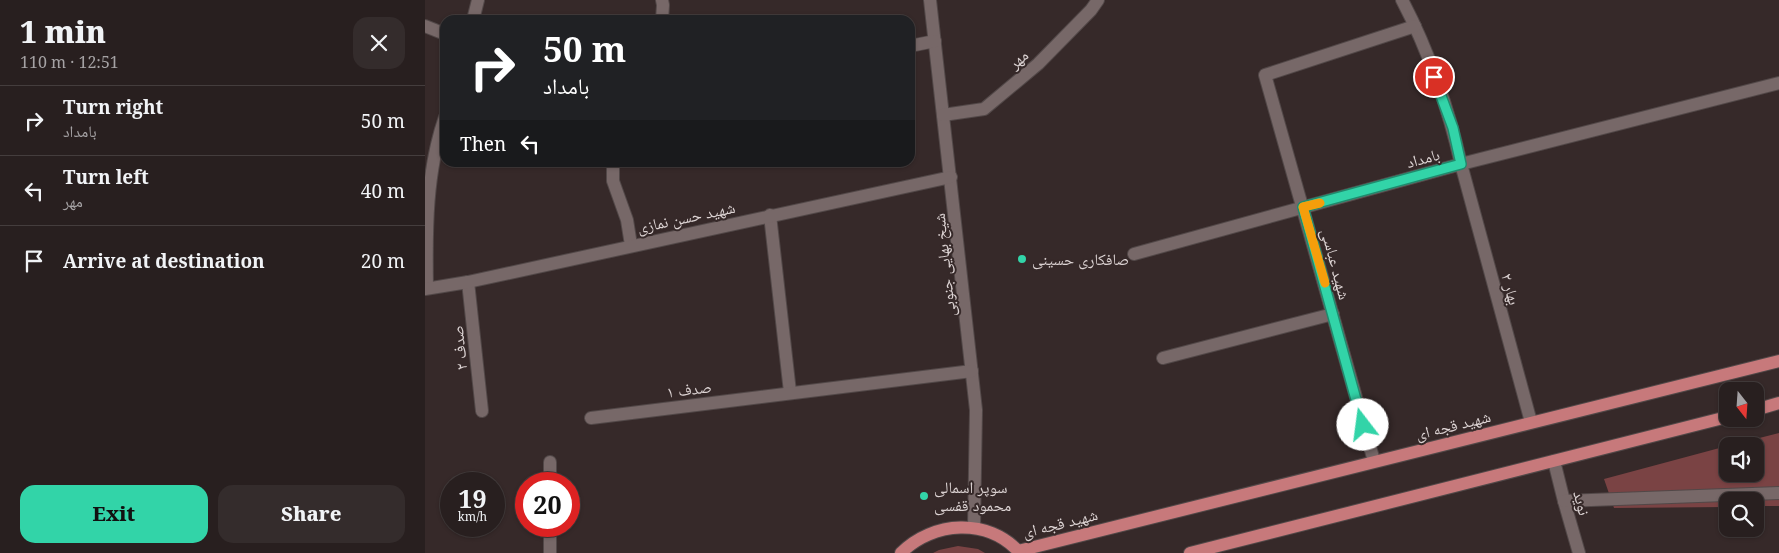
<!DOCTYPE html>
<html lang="en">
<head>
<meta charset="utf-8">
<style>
  :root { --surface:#281f1f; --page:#342c2c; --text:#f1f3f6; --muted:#a5a2a4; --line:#443d3d; --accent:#32d4a8 }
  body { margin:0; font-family:"Noto Serif","Noto Naskh Arabic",serif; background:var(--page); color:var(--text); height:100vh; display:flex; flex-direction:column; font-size:19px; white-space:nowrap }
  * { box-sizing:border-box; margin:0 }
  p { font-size:16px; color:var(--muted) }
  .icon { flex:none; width:28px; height:28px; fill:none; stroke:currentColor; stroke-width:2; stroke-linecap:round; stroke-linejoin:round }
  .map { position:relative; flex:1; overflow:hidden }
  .details { display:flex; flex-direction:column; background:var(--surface); width:425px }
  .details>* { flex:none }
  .banner { position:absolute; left:15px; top:15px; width:475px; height:152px; border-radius:15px; box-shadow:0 1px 4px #0004,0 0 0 1px var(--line); background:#202124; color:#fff; overflow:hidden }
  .needle { width:32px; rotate:163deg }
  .buttons { position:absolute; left:1294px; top:382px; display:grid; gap:10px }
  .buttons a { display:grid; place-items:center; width:45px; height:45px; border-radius:10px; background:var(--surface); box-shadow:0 1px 4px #0004,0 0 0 1px var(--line); font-size:25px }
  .speed { position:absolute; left:15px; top:472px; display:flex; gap:10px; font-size:25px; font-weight:700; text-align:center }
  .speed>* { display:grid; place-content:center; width:65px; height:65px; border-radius:50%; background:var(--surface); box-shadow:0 1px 4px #0004,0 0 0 1px var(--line); line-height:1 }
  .speed small { font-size:12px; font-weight:400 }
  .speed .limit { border:8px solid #d22; background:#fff; color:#111 }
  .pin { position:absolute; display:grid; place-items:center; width:42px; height:42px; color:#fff; margin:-21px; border:2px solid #fff; border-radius:50%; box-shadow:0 1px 5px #0007 }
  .me { position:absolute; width:55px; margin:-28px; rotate:345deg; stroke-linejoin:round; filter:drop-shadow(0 0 4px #0008) }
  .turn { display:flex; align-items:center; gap:18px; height:105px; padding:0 20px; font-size:22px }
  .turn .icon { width:65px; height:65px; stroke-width:2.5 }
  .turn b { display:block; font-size:35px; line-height:42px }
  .then { display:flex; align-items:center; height:48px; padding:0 20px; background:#0003; gap:10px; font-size:19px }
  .round { display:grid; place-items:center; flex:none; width:52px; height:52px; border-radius:15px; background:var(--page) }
  .summary { display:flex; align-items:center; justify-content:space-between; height:85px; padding:0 20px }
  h1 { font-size:30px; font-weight:800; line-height:38px }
  .action { display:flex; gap:10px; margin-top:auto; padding:10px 20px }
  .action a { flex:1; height:58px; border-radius:15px; background:var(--accent); color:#111; font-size:20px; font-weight:800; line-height:58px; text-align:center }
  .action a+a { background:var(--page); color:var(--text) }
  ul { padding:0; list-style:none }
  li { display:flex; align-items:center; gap:15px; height:70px; padding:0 20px; border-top:1px solid var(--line) }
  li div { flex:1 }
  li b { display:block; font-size:19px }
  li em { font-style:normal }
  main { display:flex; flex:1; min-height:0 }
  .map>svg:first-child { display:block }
  .green { fill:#7a4344 }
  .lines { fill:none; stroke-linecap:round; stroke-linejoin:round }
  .minor-casing { stroke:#524848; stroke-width:14 }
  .major-casing { stroke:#524848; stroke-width:14 }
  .minor { stroke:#776868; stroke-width:12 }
  .major { stroke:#c7797b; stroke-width:12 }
  .route-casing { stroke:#208a6d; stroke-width:12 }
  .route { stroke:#32d4a8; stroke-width:9 }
  .slow { stroke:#f59e0b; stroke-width:9 }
  .poi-dot { fill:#32d4a8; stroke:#362929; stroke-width:2 }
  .labels { text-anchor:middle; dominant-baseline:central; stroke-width:4; stroke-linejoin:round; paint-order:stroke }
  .street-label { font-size:16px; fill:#dcd3d3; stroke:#362929 }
  .poi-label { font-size:16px; fill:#dcd3d3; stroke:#362929; text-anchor:start }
</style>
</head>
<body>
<main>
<section class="details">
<div class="summary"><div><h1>1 min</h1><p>110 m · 12:51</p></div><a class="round"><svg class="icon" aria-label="close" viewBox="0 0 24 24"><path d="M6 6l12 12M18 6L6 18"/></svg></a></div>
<ul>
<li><svg class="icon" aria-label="right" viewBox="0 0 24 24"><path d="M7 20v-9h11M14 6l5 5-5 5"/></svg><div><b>Turn right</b><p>بامداد</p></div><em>50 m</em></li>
<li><svg class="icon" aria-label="left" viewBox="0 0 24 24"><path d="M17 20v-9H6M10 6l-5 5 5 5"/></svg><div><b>Turn left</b><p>مهر</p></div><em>40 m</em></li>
<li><svg class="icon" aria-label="arrive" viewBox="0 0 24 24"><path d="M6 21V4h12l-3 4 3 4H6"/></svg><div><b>Arrive at destination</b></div><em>20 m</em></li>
</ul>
<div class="action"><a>Exit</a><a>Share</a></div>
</section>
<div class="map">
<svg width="1354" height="553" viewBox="0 0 1354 553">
  <rect width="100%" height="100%" fill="#362929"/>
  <g class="green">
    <polygon points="1354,433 1354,506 1330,506 1330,501 1302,501 1302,507 1189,508 1179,479 1302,446 1302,474 1330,474 1330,446 1303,446"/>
    <polygon points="533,546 553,549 560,553 508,553 514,550"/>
  </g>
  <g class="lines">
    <defs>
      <g id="minor">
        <polyline points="505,0 551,410 549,528"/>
        <path d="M977,0C1003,49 1024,110 1036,164L1106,422"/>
        <polyline points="48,20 53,0"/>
        <polyline points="237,20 238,5 237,0"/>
        <polyline points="0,26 20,34"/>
        <polyline points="485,46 510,41"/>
        <polyline points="518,115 559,109 613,64 666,10 673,0"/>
        <polyline points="188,162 188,181 202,220 206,245"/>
        <polyline points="345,215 365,392"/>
        <polyline points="709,254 1036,164 1354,83"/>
        <polyline points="43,282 57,411"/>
        <path d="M2,288C1,231 1,171 20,117"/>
        <polyline points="0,289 43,282 526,177"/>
        <polyline points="738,358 908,314"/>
        <polyline points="166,418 547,371"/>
        <polyline points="949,461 840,75 990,26"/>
        <polyline points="1129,461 1139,501 1154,553"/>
        <polyline points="125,462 125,484"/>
        <polyline points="1139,501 1354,493"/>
        <polyline points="125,526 125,553"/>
      </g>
      <g id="major">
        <polyline points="1330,410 1354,403"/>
        <polyline points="593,551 1354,361"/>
        <path d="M476,553C508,521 563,517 595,553"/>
        <polyline points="765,553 1302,417"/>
      </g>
    </defs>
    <use href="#minor" class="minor-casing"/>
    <use href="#major" class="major-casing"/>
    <use href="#minor" class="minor"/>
    <use href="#major" class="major"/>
  </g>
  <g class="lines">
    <defs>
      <polyline id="route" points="938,425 878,207 1036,164 1028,128 1009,77"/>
    </defs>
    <use href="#route" class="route-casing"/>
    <use href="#route" class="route"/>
    <polyline class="slow" points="895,203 878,207 900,283"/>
  </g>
  <g class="poi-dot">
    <circle cx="597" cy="259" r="5"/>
    <circle cx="499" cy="496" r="5"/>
  </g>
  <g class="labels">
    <g class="street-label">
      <text transform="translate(593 59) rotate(-41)">مهر</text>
      <text transform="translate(998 158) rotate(-15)">بامداد</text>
      <text transform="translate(261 217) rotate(-12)">شهید حسن نمازی</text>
      <text transform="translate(911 264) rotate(75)">شهید عباسی</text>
      <text transform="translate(519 265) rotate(-96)">شیخ بهایی جنوبی</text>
      <text transform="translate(1086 289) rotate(75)">بهار ۲</text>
      <text transform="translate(34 348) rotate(-96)">صدف ۲</text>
      <text transform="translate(264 389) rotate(-7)">صدف ۱</text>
      <text transform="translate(1028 425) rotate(-14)">شهید قجه ای</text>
      <text transform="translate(1157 503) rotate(75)">نوید</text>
      <text transform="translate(635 523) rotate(-14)">شهید قجه ای</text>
    </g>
    <g class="poi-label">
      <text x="607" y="259">صافکاری حسینی</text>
      <text x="509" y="487">سوپر اسمالی<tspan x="509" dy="18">محمود قفسی</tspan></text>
    </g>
  </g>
</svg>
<div class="buttons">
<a><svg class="needle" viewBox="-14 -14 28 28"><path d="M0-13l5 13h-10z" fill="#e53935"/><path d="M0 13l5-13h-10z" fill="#a5a2a4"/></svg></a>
<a><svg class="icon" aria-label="sound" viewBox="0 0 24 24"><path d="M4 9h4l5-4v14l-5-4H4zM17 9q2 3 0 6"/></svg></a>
<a><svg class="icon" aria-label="search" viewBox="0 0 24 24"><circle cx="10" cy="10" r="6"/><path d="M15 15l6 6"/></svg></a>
</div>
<div class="speed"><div>19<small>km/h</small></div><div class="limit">20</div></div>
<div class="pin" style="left:1009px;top:77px;background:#d93025"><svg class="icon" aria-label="arrive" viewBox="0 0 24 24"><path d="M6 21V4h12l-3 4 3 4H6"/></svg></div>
<svg class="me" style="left:938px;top:425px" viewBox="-20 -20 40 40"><circle r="19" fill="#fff"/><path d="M0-13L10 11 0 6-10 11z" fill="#32d4a8"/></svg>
<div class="banner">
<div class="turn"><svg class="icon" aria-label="right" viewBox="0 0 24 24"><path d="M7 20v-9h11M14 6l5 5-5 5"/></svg><div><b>50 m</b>بامداد</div></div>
<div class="then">Then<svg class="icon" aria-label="left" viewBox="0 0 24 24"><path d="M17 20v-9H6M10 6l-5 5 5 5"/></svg></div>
</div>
</div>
</main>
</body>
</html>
